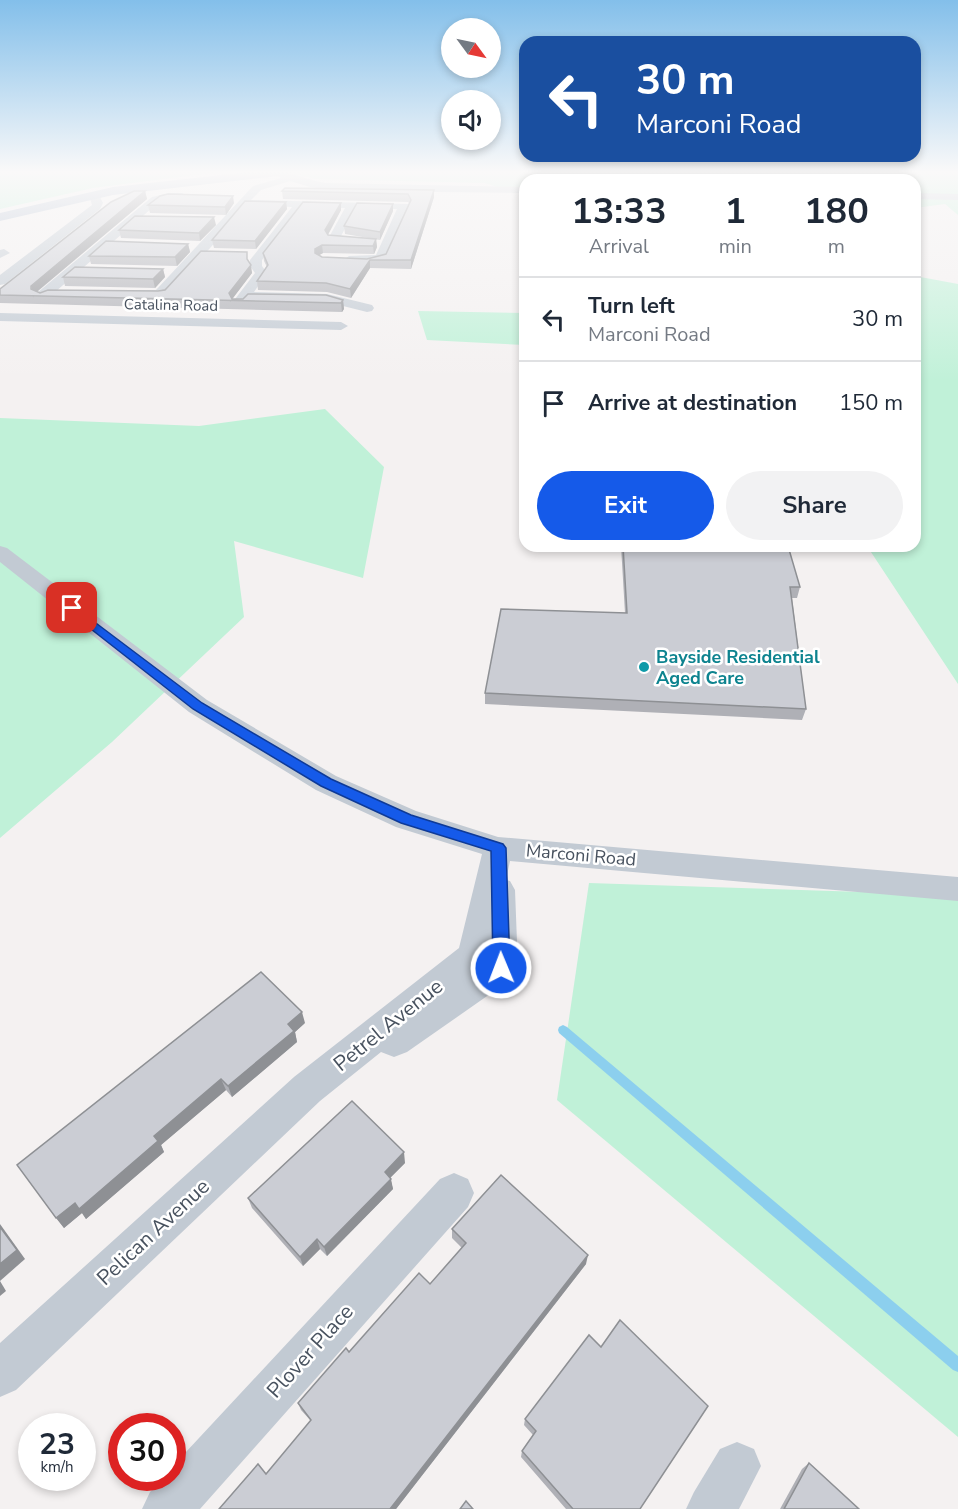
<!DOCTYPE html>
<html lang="en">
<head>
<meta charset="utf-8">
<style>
  :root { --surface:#fff; --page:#f2f2f3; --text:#1f2937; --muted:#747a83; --line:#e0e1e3; --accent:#155ae9 }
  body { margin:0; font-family:"Nunito Sans",sans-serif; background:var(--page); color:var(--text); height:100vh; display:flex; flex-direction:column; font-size:22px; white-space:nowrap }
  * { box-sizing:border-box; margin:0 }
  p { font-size:20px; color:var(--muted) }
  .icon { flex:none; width:33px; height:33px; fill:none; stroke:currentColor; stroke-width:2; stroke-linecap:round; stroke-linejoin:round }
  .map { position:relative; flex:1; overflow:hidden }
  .sheet { position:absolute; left:519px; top:174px; width:402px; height:378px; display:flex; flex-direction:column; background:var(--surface); border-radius:18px; box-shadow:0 3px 9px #0003 }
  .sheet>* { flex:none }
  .guide { position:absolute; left:519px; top:36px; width:402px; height:126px; border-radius:18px; box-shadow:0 3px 9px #0003; background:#1a4fa0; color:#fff; overflow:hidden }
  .needle { width:39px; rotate:123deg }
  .tools { position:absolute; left:441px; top:18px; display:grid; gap:12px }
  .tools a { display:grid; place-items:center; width:60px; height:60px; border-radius:50%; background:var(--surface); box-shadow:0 3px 9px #0003; font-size:30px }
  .speed { position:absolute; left:18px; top:1413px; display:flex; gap:12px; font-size:30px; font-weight:700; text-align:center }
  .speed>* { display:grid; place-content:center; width:78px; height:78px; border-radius:50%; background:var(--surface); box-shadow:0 3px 9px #0003; line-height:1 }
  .speed small { font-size:15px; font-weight:400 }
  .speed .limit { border:9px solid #d22; background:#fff; color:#111 }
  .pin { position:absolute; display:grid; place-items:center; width:51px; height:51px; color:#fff; margin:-26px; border-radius:12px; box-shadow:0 3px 9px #0006 }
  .me { position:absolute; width:66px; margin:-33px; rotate:359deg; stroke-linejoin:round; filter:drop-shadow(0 0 4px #0008) }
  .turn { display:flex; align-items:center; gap:21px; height:126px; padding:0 18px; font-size:27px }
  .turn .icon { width:78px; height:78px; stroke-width:2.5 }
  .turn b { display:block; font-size:42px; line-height:51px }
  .eta { display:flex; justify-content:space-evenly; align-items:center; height:102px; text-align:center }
  .eta b { font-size:36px; font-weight:700; line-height:42px }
  .cta { display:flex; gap:12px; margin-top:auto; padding:12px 18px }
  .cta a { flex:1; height:69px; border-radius:36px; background:var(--accent); color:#fff; font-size:24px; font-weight:700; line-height:69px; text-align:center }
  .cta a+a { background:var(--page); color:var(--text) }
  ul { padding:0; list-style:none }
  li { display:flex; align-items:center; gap:18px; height:84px; padding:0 18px; border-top:2px solid var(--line) }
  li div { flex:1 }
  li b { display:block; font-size:22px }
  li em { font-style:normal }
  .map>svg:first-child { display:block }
  .green { fill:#c0f1d8 }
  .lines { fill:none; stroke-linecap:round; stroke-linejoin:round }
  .stream { fill:#8ccfee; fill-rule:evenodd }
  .minor { fill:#c2cad3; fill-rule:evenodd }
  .major { fill:#b1bdd0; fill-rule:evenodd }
  .wall { fill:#afb0b6 }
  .shaded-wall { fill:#8e9094 }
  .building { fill:#cbcdd4; stroke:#8e9094; stroke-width:1.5 }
  .route { fill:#155ae9; stroke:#0e3a97; stroke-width:1.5 }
  .culture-dot { fill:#0f9aa8; stroke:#fff; stroke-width:2 }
  .labels { text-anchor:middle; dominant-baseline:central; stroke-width:5; stroke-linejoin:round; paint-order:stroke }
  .far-street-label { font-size:15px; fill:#48525f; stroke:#fff }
  .culture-label { font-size:18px; font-weight:bold; fill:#0d838f; stroke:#fff; text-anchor:start }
  .street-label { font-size:18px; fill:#48525f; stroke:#fff }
  .near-street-label { font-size:21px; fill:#48525f; stroke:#fff }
</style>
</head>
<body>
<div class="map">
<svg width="958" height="1509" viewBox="0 0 958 1509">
  <rect width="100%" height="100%" fill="#f4f1f1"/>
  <g class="green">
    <polygon points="0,171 226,171 93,188 0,209"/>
    <polygon points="285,171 958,171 958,215 945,204 915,208 915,180 525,180 525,193 516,193 485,183 315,179"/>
    <polygon points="915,276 958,284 958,684 867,546 915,546"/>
    <polygon points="418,311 525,313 525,345 427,340"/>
    <polygon points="325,409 384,467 363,578 234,541 244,617 112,742 0,838 0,418 199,426"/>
    <polygon points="589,883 958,895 958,1437 557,1100"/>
  </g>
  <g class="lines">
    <polygon class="stream" points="563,1025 567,1027 958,1356 958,1372 953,1370 559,1033 558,1030 559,1027"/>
    <g class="minor">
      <path d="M277,171C287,171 311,181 326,183L525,187V193L341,191L310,187L290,181L261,190L251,200L408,204L409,206L385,261C372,264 354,269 343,260L349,256L376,255L397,209L356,208L341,236L369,240V244L365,246L334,242L328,239L345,208L303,207L262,260V266L267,273L254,292L327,294L372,305L374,308L372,311L367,312L327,302L248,300L244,306H234L232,303L255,273L250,266V260L292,207L246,205L234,222L165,297H126L124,294L131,290H156L253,186L281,178L276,174Z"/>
      <polygon points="94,192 98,193 103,203 100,209 5,284 0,285 0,275 92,205 89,195"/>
      <polygon points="169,193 182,193 187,196 182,199 160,201 47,299 37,299 35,296 37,293 152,197"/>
      <polygon points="915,193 958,194 958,200 915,199"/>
      <polygon points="4,249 10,253 0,258 0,250"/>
      <polygon points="0,313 341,322 348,326 341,330 0,321"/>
      <polygon points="0,546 7,548 207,700 336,776 416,811 498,837 958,877 958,901 510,861 506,880 510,881 515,890 518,968 513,978 407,1052 394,1057 381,1052 320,1101 16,1390 0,1397 0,1343 294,1077 459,948 482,854 396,827 316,790 189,712 0,562"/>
      <polygon points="454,1173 468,1179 474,1193 468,1207 200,1509 142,1509 150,1492 163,1478 172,1478 172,1467 440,1179"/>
      <polygon points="737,1442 754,1449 761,1466 739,1509 686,1509 694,1492 720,1449"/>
    </g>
    <polygon class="major" points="259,171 292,171 286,175 113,195 0,221 0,213 113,187"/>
  </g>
  <g class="wall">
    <polygon points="434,190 434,197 411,269 370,268 351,298 327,292 258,290 257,281 267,267 264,261 263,253 341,203 341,210 328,235 376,239 377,247 374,254 323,253 319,255 322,257 367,259 386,254 409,203 408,202 283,199 282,191"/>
    <polygon points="145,191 147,199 37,292 40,293 158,291 248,261 252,273 232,299 343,300 344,309 342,312 0,303 0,289"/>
    <polygon points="286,202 287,209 256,249 214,248 212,240"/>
    <polygon points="234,203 226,215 150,213 148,205"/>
    <polygon points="393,211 380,240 345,234 344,226"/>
    <polygon points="216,225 200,241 121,238 119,230"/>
    <polygon points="188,244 190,252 177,266 91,264 89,256"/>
    <polygon points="163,269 165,277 155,288 65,286 63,277"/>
    <polygon points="621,546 788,546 800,587 797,598 792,598 806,709 802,720 485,704 485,693 625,613"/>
    <polygon points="305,1023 295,1032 297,1042 232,1097 226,1090 161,1145 164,1152 86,1219 82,1213 64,1228 17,1165"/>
    <polygon points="405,1163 390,1178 393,1189 327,1256 320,1249 303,1266 252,1208 248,1198"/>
    <polygon points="452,1229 586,1264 396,1509 219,1509 266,1474 311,1421 301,1410 298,1403 349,1352 430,1284 462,1248 452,1238"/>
    <polygon points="525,1419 640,1509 566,1509 521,1457 522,1451 533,1435 524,1425"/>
    <polygon points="809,1463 859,1509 780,1509 802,1469"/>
  </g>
  <g class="shaded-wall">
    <polygon points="434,190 434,197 411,269 411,260"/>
    <polygon points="145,191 147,199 34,294 34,298 31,286"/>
    <polygon points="233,196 234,203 226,215 225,207"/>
    <polygon points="286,202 287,209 256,249 255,241"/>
    <polygon points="341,203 341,210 326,238 325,230"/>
    <polygon points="393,204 393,211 380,240 380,232"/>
    <polygon points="214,217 216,225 200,241 199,233"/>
    <polygon points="376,239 377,247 374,254 373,246"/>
    <polygon points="188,244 190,252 177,266 175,257"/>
    <polygon points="322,245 323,253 316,257 315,249"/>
    <polygon points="370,260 370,268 351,298 350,289"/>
    <polygon points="251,265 252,273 230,302 229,293"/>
    <polygon points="163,269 165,277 155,288 153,279"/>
    <polygon points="343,300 344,309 342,312 341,303"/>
    <polygon points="302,1012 305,1023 295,1032 297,1042 232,1097 228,1086 288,1024"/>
    <polygon points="221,1079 226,1090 161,1145 164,1152 86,1219 82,1213 64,1228 56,1218"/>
    <polygon points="404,1152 405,1163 386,1182 385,1172"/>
    <polygon points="391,1179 393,1189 327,1256 324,1247"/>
    <polygon points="0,1224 25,1259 0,1281"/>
    <polygon points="317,1239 320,1249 303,1266 300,1257"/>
    <polygon points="588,1255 586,1264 396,1509 390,1509"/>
    <polygon points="0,1281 6,1291 0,1296"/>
  </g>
  <g class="building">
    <polygon points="285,188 434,190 411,260 370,260 350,289 326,283 257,281 268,265 263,253 303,202 341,203 325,230 328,235 376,239 373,246 322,245 315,249 315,253 322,257 367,259 386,254 411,200 408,194 282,191"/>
    <polygon points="134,191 145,191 31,286 31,289 40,293 48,290 158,291 165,290 201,251 247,252 247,259 251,265 229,293 232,299 243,299 248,294 326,295 343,300 341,303 0,295 0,289 111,202"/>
    <polygon points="168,194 233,196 225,207 148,205 160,196"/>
    <polygon points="245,201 286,202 255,241 212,240"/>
    <polygon points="357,203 393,204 380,232 344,226"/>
    <polygon points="135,216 214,217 199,233 119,230"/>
    <polygon points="106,241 188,244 175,257 89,256"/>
    <polygon points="75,267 163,269 153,279 63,277"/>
    <polygon points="623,546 788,546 800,587 790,587 806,709 485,693 501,609 627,613"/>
    <polygon points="261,972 302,1012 288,1024 294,1031 228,1086 221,1079 154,1136 158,1141 79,1209 75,1203 56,1218 17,1165"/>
    <polygon points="352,1101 404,1152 385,1172 391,1179 324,1247 317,1239 300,1257 248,1198"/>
    <polygon points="501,1175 588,1255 390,1509 219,1509 258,1464 266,1474 311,1420 298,1403 346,1348 349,1352 419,1273 430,1284 466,1243 452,1229"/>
    <polygon points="0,1227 17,1250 0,1264"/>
    <polygon points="620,1320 708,1406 640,1509 573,1509 522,1451 536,1431 525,1419 589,1335 601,1347"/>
    <polygon points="809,1463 859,1509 784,1509"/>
    <polygon points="466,1501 473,1509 460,1509"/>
  </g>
  <linearGradient id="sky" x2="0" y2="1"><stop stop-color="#83bfea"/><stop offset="0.45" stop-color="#faf9f9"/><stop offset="1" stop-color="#faf9f9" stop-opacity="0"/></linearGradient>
  <rect width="958" height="382" fill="url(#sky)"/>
  <polygon class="route" points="72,605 202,703 331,779 411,815 503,844 506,848 510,968 507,973 501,975 495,973 493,968 491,851 401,823 321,786 193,709 68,611 66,608"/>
  <circle class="culture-dot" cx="644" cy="667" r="6"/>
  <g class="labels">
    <g class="far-street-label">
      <text transform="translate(171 305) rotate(1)">Catalina Road</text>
    </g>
    <g class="culture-label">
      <text x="656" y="657">Bayside Residential<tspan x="656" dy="21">Aged Care</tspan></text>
    </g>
    <g class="street-label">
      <text transform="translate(581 855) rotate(5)">Marconi Road</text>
    </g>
    <g class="near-street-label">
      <text transform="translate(388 1025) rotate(-39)">Petrel Avenue</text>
      <text transform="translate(153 1232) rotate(-43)">Pelican Avenue</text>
      <text transform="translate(310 1351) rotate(-48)">Plover Place</text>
    </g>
  </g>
</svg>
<div class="tools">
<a><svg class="needle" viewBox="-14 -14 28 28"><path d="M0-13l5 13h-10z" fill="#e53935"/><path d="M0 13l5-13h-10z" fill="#747a83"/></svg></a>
<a><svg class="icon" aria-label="sound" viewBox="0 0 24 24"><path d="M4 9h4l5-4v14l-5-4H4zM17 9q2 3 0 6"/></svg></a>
</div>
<div class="speed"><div>23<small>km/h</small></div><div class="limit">30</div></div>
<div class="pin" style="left:72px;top:608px;background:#d93025"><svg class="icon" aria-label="arrive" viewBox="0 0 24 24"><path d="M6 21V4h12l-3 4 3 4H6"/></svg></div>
<svg class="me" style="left:501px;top:968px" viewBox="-20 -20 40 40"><circle r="17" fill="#155ae9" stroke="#fff" stroke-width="3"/><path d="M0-11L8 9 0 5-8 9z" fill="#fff"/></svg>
<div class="guide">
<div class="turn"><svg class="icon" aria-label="left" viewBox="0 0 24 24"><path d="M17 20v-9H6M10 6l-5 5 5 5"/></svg><div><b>30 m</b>Marconi Road</div></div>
</div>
<section class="sheet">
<div class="eta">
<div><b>13:33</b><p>Arrival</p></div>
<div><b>1</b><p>min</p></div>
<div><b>180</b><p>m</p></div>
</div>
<ul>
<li><svg class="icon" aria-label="left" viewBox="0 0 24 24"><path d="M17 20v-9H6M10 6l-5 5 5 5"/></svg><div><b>Turn left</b><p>Marconi Road</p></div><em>30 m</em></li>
<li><svg class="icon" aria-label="arrive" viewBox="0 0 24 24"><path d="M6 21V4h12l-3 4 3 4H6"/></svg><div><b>Arrive at destination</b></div><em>150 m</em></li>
</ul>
<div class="cta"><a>Exit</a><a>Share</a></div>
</section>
</div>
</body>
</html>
